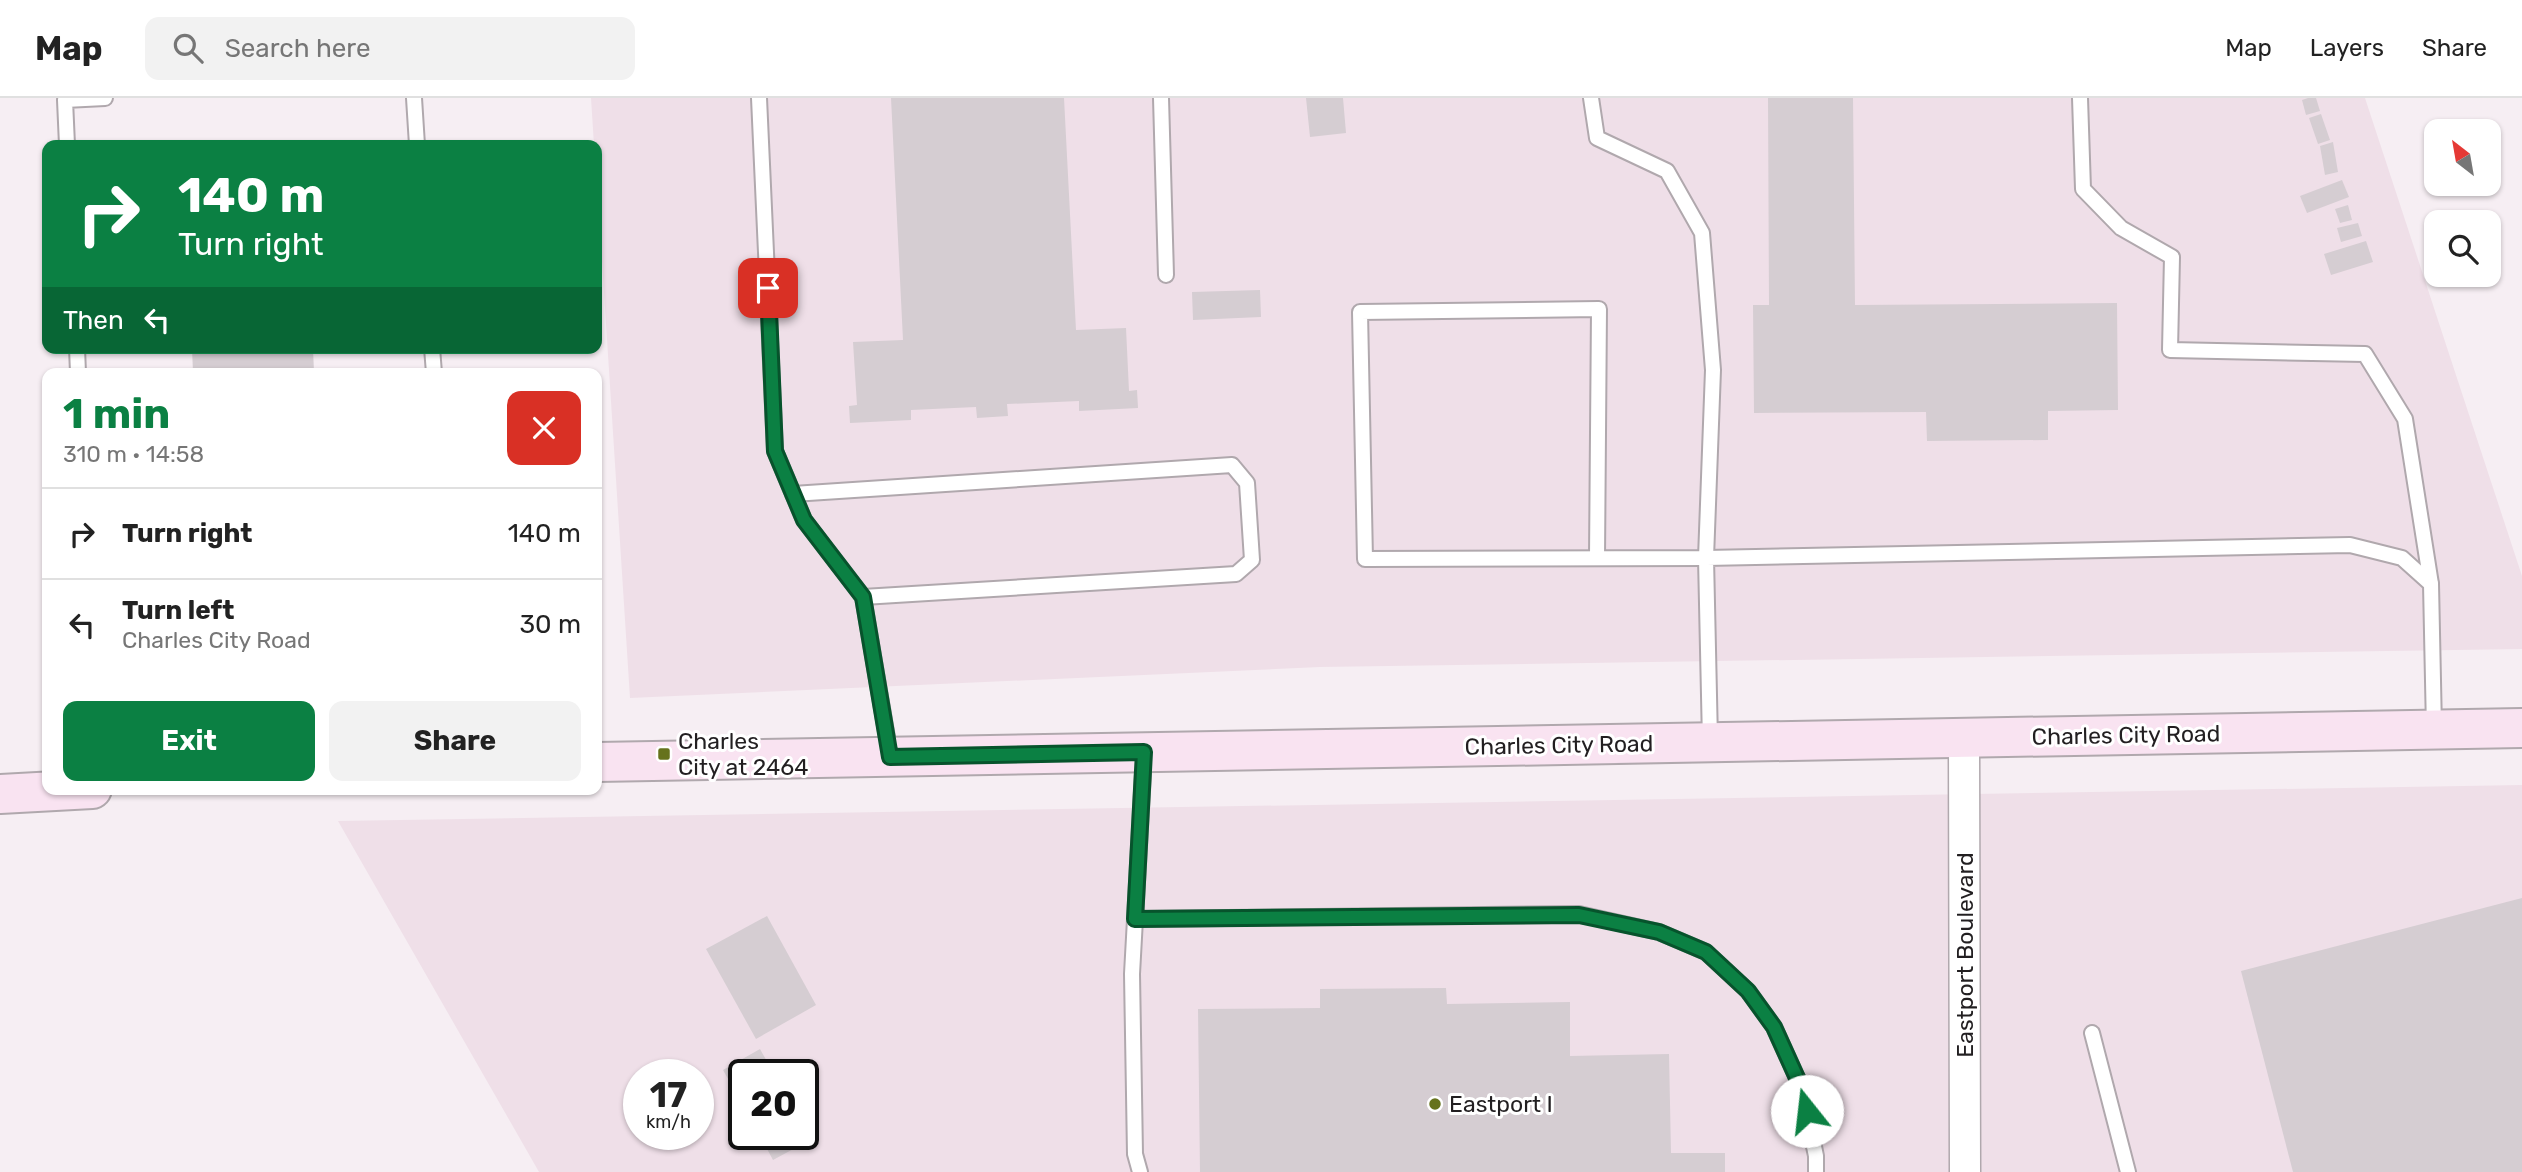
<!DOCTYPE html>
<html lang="en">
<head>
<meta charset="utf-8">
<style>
  :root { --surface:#fff; --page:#f2f2f2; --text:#222; --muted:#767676; --line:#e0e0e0; --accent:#0b8043 }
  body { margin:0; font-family:Rubik,sans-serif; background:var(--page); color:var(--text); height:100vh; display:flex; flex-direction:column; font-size:26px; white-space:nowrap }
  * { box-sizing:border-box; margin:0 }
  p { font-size:23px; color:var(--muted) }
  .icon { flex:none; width:38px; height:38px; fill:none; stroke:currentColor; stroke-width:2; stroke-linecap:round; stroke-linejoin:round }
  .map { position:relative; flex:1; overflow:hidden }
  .sheet { position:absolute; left:42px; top:270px; width:560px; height:427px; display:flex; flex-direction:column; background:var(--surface); border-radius:14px; box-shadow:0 2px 5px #0004 }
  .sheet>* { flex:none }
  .banner { position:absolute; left:42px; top:42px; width:560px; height:214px; border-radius:14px; box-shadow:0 2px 5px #0004; background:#0b8043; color:#fff; overflow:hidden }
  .needle { width:46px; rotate:329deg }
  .tools { position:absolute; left:2424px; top:21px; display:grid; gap:14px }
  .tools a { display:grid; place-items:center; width:77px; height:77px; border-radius:14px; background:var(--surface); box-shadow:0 2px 5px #0004; font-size:35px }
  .speed { position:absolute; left:623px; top:961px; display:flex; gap:14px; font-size:35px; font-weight:700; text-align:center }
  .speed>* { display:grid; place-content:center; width:91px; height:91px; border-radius:50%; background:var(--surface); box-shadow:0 2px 5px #0004; line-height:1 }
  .speed small { font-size:18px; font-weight:400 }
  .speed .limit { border:4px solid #111; border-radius:10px; background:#fff; color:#111 }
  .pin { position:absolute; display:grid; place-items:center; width:60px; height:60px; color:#fff; margin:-30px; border-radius:14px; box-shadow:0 4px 10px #0006 }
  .me { position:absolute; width:77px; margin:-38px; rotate:344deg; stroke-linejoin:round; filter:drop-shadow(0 0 5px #0008) }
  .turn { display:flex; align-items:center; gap:24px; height:147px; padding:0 21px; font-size:32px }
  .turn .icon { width:91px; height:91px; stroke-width:2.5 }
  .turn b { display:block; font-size:49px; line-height:60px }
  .then { display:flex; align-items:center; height:66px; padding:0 21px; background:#0003; gap:14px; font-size:26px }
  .round { display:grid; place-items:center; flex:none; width:74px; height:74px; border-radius:14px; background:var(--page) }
  .summary { display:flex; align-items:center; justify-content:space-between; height:119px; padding:0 21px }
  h1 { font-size:42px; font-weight:700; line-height:52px; color:var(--accent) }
  .button { display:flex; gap:14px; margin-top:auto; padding:14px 21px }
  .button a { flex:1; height:80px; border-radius:14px; background:var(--accent); color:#fff; font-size:28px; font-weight:700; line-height:80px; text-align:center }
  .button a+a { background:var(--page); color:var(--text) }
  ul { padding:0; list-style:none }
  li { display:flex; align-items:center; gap:21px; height:91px; padding:0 21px; border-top:2px solid var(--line) }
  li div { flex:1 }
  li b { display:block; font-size:26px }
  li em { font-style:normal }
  header { display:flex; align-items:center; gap:42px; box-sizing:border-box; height:98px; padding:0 35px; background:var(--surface); border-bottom:2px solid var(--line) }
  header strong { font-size:33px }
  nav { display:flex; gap:38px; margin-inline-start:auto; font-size:24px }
  .search { width:490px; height:63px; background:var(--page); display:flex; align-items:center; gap:18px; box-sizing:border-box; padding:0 24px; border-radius:14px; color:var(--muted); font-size:26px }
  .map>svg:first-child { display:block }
  .built { fill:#efdfe8; fill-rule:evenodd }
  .building { fill:#d5cdd2 }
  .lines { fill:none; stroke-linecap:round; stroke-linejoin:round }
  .service-casing { stroke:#b0a8ad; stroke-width:18 }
  .minor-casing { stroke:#b0a8ad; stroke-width:33 }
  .secondary-casing { stroke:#b0a8ad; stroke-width:42 }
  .service { stroke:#fff; stroke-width:14 }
  .minor { stroke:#fff; stroke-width:30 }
  .secondary { stroke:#f9e3f1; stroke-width:38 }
  .route-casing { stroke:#07532c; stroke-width:18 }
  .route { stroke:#0b8043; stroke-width:12 }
  .poi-dot { fill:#66721c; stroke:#fff; stroke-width:2.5 }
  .labels { text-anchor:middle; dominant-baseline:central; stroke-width:6; stroke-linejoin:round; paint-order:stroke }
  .street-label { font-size:23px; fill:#221f21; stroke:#fff }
  .poi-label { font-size:23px; fill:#221f21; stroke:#fff; text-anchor:start }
</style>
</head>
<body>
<header>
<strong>Map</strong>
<div class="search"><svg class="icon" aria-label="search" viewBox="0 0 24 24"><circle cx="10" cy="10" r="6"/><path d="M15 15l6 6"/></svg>Search here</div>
<nav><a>Map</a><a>Layers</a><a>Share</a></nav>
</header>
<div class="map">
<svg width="2522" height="1074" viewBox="0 0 2522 1074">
  <rect width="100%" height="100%" fill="#f6eef3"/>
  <g class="built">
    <polygon points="591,0 2365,0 2522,478 2522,551 1320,569 630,600 597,85 597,47 594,47"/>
    <path d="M2522,687V1074H539L338,723ZM639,976H698V1036H639ZM744,976H803V1036H744Z"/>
  </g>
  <g class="building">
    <polygon points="891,0 1064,0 1076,232 1126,230 1129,293 1137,292 1138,310 1079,313 1079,303 1007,306 1008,318 977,320 976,309 911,312 911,322 850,325 849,308 857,307 853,244 903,242"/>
    <polygon points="1306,0 1343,0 1346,35 1310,39"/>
    <polygon points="1768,0 1853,0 1855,207 2117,205 2118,312 2048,313 2048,342 1927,343 1926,314 1754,315 1753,207 1769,207"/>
    <polygon points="2308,0 2316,0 2320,13 2306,17 2302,2"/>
    <polygon points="2321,16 2330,42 2318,46 2309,20"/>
    <polygon points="2333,44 2338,74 2325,77 2320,48"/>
    <polygon points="2342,82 2349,99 2307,115 2300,98"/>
    <polygon points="2348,107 2352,122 2340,125 2335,111"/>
    <polygon points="2358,125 2362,138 2341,144 2337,130"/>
    <polygon points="2366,143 2373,164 2331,177 2324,156"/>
    <polygon points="1260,192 1261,219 1193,222 1192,194"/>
    <polygon points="192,250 313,250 314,275 193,275"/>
    <polygon points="2522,800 2522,1074 2293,1074 2241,873"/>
    <polygon points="767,818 816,907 756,941 706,851"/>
    <polygon points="1446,890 1447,906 1570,904 1570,958 1669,956 1671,1055 1725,1055 1725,1074 1200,1074 1198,911 1320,910 1320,891"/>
    <polygon points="760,951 774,976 744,976 744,1009 723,972"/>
    <polygon points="803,1030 810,1042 773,1062 759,1036 803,1036"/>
  </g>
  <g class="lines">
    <defs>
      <g id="service">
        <polyline points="414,0 417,47"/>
        <polyline points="759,0 775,353 804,422 863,499 890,657"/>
        <polyline points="1161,0 1166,177"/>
        <polyline points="1591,0 1597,40 1667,73 1702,135 1713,272 1706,460 1365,461 1360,214 1599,211 1597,460"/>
        <polyline points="2080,0 2083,91 2121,130 2172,159 2170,252 2365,256 2405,321 2431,486"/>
        <polyline points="67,47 65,2 105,0"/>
        <polyline points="77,250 78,275"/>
        <polyline points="432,250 434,275"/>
        <polyline points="793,396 1232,367 1247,385 1252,462 1236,476 863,499"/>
        <polyline points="1710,643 1706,460 2350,447 2402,460 2431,486 2434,631"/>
        <polyline points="1135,821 1579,816 1659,834 1706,854 1748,893 1774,929 1802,991 1816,1058 1816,1074"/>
        <polyline points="2092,935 2128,1074"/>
        <polyline points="1140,1074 1135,1056 1132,876 1144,657"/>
      </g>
      <polyline id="minor" points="1964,640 1965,1074"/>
      <g id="secondary">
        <polyline points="597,664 2522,630"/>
        <polyline points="0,696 92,691"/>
      </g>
    </defs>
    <use href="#service" class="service-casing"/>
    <use href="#minor" class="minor-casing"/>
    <use href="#secondary" class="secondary-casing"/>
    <use href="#service" class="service"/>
    <use href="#minor" class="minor"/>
    <use href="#secondary" class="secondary"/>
  </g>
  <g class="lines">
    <defs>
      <polyline id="route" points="768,190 775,353 804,422 863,499 890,659 1144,654 1135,821 1579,817 1659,834 1706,854 1748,893 1774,929 1802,991 1807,1013"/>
    </defs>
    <use href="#route" class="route-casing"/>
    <use href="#route" class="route"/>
  </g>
  <g class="poi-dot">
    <rect x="657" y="649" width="14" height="14" rx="3.5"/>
    <circle cx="1435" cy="1006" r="7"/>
  </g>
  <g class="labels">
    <g class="street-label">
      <text transform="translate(2126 637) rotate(-1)">Charles City Road</text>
      <text transform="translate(1559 647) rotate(-1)">Charles City Road</text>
      <text transform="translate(1965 857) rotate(-90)">Eastport Boulevard</text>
    </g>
    <g class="poi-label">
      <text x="678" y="643">Charles<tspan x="678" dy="26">City at 2464</tspan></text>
      <text x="1449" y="1006">Eastport I</text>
    </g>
  </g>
</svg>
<div class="tools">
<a><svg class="needle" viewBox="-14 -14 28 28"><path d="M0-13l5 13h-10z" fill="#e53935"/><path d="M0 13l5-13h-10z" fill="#767676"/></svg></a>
<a><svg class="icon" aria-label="search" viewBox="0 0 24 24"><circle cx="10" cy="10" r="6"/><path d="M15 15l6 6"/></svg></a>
</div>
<div class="speed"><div>17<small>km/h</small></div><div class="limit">20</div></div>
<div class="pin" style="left:768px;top:190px;background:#d93025"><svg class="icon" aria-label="arrive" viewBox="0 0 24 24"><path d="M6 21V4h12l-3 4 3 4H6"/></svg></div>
<svg class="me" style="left:1807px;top:1013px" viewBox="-20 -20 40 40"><circle r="19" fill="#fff"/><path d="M0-13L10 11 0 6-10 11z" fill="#0b8043"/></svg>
<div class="banner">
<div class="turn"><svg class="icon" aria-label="right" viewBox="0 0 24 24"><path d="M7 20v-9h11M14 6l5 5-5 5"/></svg><div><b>140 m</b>Turn right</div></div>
<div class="then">Then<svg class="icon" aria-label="left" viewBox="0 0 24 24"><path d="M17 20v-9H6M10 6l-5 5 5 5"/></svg></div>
</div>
<section class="sheet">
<div class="summary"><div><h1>1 min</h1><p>310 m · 14:58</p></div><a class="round" style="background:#d93025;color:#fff"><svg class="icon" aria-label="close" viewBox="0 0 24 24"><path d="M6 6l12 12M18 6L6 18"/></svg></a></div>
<ul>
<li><svg class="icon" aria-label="right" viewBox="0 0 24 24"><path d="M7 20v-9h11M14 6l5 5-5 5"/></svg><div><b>Turn right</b></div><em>140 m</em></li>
<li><svg class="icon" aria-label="left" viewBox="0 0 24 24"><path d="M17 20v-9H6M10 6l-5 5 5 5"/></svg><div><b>Turn left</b><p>Charles City Road</p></div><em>30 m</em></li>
</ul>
<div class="button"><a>Exit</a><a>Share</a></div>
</section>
</div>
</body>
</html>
